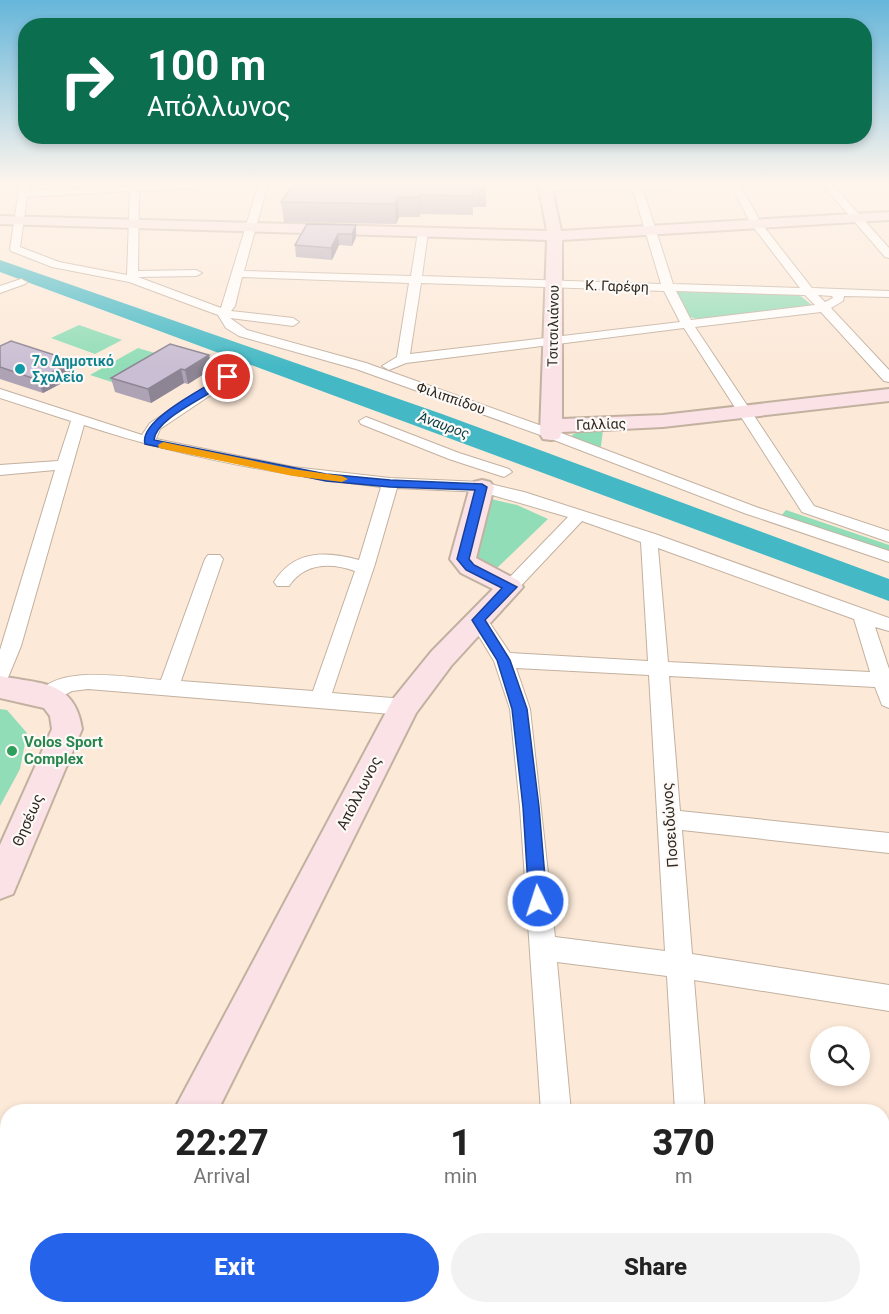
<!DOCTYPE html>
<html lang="en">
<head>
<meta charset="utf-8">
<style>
  :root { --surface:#fff; --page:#f2f2f2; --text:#222; --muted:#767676; --accent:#2563eb }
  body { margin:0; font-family:Roboto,sans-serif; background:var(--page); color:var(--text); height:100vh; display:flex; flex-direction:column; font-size:22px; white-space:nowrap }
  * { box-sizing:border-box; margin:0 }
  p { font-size:20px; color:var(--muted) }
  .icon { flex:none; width:33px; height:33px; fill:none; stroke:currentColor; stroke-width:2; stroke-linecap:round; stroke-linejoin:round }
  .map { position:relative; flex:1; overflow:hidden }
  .sheet { position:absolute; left:0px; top:1104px; width:890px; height:210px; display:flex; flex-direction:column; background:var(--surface); border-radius:24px 24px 0 0; box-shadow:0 3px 9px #0003 }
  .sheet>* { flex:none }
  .guide { position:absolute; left:18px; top:18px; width:854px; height:126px; border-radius:24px; box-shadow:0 3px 9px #0003; background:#0b6e4f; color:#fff; overflow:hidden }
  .controls { position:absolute; left:810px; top:1026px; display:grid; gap:12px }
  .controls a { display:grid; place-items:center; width:60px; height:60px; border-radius:50%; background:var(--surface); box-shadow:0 3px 9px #0003; font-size:30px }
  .pin { position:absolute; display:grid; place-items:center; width:51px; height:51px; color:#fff; margin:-26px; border:3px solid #fff; border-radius:50%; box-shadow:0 2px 6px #0007 }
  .me { position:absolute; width:66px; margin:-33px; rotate:356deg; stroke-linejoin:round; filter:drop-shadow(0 0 4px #0008) }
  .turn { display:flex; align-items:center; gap:21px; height:126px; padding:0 30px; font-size:27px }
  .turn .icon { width:78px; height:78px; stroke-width:2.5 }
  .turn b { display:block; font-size:42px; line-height:51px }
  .eta { display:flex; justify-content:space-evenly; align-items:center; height:102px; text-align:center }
  .eta b { font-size:36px; font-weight:800; line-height:42px }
  .button { display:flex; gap:12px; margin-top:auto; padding:12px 30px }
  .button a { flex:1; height:69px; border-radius:36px; background:var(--accent); color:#fff; font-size:24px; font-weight:800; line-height:69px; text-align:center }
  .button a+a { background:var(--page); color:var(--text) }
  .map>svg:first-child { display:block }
  .green { fill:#91ddb7 }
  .water { fill:#44b9c5 }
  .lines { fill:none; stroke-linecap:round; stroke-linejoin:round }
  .street-casing { stroke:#c3b1a0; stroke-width:2 }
  .secondary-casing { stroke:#c3b1a0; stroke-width:4 }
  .street { fill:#fff; fill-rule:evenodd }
  .secondary { fill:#fae2e7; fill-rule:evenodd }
  .wall { fill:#ada3b5 }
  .shaded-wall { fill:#8d8594 }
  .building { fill:#c9bed3; stroke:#8d8594; stroke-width:1.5 }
  .route { fill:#2563eb; stroke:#184099; stroke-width:1.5 }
  .slow { fill:#f59e0b }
  .culture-dot { fill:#0f9aa8; stroke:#fdf9f6; stroke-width:2 }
  .leisure-dot { fill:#2e9e5b; stroke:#fdf9f6; stroke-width:2 }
  .labels { text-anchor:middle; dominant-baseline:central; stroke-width:4.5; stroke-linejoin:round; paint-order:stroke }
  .far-street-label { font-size:14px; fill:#2f2821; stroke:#fdf9f6 }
  .far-culture-label { font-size:14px; font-weight:bold; fill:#0d838f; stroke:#fdf9f6; text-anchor:start }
  .far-water-label { font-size:14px; font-style:italic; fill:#053d42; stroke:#fdf9f6 }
  .leisure-label { font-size:15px; font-weight:bold; fill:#27864d; stroke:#fdf9f6; text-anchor:start }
  .street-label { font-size:15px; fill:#2f2821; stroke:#fdf9f6 }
</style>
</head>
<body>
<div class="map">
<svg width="889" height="1314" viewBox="0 0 889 1314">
  <rect width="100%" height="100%" fill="#fce9d8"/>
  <g class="green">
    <polygon points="678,291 798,294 813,306 697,319 690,317 676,292"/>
    <polygon points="79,325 122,340 95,354 51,338"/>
    <polygon points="138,348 165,356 118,384 90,375"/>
    <polygon points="603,430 601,446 599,448 573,438 572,435 578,432"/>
    <polygon points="491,499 517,505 548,519 496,569 472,558"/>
    <polygon points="786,510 889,545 889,551 781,516"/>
    <polygon points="0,709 7,710 27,733 20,769 0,806"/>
  </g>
  <polygon class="water" points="0,260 442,414 889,579 889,601 0,272"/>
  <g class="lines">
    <defs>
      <g id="street">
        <path d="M20,183H28V191L130,186L131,183H139V185L247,183L243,186L139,191L138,271L196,270L202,273L196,276L138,277L221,308L259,183H268L244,271L411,276L418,232L423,229L428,232L422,276L661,284L633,190H545L540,187L545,184L703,183L699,186L643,190L673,284L800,288L751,224L730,183H739L761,223L812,288L889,291V297L844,296L843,301L831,308L889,370V382L884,381L821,312L695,327L814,506L889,531V542L802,512L684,328L406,363L389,370L382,366L397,357L409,283L242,277L235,306L231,311L293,318L299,322L293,326L230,318L247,330L366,363L556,431L756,507L889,551V562L744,513L546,437L356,369L239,336L226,328L218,315L129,282L52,267L11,251L10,249ZM130,191L127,275L59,262L20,247L27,197ZM421,283L664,291L680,322L410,354ZM676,291L805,295L815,305L691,320ZM818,295L832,296L833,298L825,302Z"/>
        <polygon points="821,183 831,183 889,248 889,258 885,257"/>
        <polygon points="21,279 27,282 25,284 0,293 0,286"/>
        <path d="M228,373L233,374L235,377L233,380L160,429L156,439L293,467L390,478L482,482L524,492L655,534L889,618V631L875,627L889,669V708L882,705L875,687L669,676L680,811L889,833V853L682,830L692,954L889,985V1011L694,980L705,1112H675L667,976L557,962L571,1112H541L520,807L510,709L494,661L469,620L471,616L478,614L485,616L510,653L648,661L641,542L582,521L516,591H504L501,587L504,583L568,517L482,492L397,488L375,564L332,693L404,699L411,702L414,707L411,712L404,715L88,689L72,691L47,704L40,701L37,696C55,663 130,678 161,680L205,559L208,555H220L223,559L181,681L313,691L355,571C330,562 304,563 289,586H277L274,582C294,550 325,551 359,560L381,487C280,475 181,457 84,425L21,646L7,680L0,682V650L55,470L0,475V465L58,461L71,421L0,398V389L142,435L150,423ZM658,548L854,619L870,672L668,662ZM516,668L649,675L665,951L555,937L530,709Z"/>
        <polygon points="366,417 459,453 509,469 512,472 504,477 449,459 361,424 359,421"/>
        <polygon points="882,1174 889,1175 889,1207 882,1206"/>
        <polygon points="555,1306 589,1306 590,1314 556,1314"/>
        <rect x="688" y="1306" width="34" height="8"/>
      </g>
      <g id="secondary">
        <polygon points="538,183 551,183 561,231 889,212 889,220 562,240 562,419 663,415 889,389 889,401 663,427 562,432 559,439 551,440 543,439 540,434 547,240 0,224 0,216 547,231"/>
        <polygon points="482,480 490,482 494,487 476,558 519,581 523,587 451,666 416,713 217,1112 173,1112 393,699 431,652 493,589 461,573 450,559 470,487 474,482"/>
        <path d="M0,676C40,684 75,680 82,729L13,894L0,899V845L52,729L50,716L44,708L0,698Z"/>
        <polygon points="0,1227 8,1230 8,1290 0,1287"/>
        <polygon points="8,1306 58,1306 61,1314 11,1314"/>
        <polygon points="69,1306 119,1306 116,1314 66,1314"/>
      </g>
    </defs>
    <use href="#street" class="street-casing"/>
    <use href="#secondary" class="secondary-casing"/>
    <use href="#street" class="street"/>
    <use href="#secondary" class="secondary"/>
  </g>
  <g class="wall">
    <polygon points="294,183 486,188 486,207 473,207 473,215 420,214 420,217 399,217 396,224 284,222 281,202"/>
    <polygon points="356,225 356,237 352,246 339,245 332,260 296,257 295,245"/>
    <polygon points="0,346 73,361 77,375 43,393 0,379"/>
    <polygon points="209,355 212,369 188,384 184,383 151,403 115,392 111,378"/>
  </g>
  <g class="shaded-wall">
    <polygon points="420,195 420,217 419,197"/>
    <polygon points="398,197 399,217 396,224 395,204"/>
    <polygon points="356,225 356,237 352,246 352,234"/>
    <polygon points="338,234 339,245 332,260 331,248"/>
    <polygon points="209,355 212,369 188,384 185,370"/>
    <polygon points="73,361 77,375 43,393 38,380"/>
    <polygon points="181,369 184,383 151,403 148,389"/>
  </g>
  <g class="building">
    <polygon points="294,183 485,183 486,188 474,187 473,196 420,195 419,197 398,197 395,204 281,202"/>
    <polygon points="307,224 356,225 352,234 338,234 331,248 295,245"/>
    <polygon points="11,341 73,361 38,380 0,367 0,346"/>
    <polygon points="170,344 209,355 185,370 181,369 148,389 111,378"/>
  </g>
  <linearGradient id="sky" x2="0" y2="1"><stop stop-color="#66b6da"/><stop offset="0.5" stop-color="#fef5ed"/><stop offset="1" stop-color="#fef5ed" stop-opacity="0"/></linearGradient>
  <rect width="889" height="367" fill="url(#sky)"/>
  <path class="route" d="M225,375L233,377C216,394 156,416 154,440L326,474L390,480L482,484L487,487L469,559L474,565L517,587L485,620L510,660L527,709L539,807L547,901L544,906L538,909L532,906L529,901L523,807L512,709L497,660L472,620L502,588L466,570L457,559L475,490L390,487L326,481L145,444C138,420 207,387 225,375Z"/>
  <polygon class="slow" points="163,442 293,469 342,476 348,479 342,482 293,476 159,448 158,445"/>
  <circle class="culture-dot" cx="20" cy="369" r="6"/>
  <circle class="leisure-dot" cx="12" cy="751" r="6"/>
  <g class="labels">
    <g class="far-street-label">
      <text transform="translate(617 286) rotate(2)">Κ. Γαρέφη</text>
      <text transform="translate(553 326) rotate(-89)">Τσιτσιλιάνου</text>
      <text transform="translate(451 398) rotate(19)">Φιλιππίδου</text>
      <text transform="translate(601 424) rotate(-2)">Γαλλίας</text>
    </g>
    <g class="far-culture-label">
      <text x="32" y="361">7ο Δημοτικό<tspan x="32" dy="16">Σχολείο</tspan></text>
    </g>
    <g class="far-water-label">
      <text transform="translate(444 425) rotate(20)">Άναυρος</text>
    </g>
    <g class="leisure-label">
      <text x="24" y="742">Volos Sport<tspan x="24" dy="17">Complex</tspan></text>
    </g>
    <g class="street-label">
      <text transform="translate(359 793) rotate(-63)">Απόλλωνος</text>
      <text transform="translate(28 820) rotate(-66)">Θησέως</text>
      <text transform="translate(670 825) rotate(-94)">Ποσειδώνος</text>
    </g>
  </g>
</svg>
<div class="controls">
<a><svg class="icon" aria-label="search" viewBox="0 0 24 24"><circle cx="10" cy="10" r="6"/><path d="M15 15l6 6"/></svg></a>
</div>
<div class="pin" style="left:228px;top:377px;background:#d93025"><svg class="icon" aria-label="arrive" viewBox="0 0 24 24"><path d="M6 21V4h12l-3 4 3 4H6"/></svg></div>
<svg class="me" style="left:538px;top:901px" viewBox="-20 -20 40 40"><circle r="17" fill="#2563eb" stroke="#fff" stroke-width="3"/><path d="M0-11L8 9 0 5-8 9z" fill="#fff"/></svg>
<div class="guide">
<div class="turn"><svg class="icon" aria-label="right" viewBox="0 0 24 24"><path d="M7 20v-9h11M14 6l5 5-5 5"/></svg><div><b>100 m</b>Απόλλωνος</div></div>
</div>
<section class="sheet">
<div class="eta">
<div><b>22:27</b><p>Arrival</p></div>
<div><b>1</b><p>min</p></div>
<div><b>370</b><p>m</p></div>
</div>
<div class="button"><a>Exit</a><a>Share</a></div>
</section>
</div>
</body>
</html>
